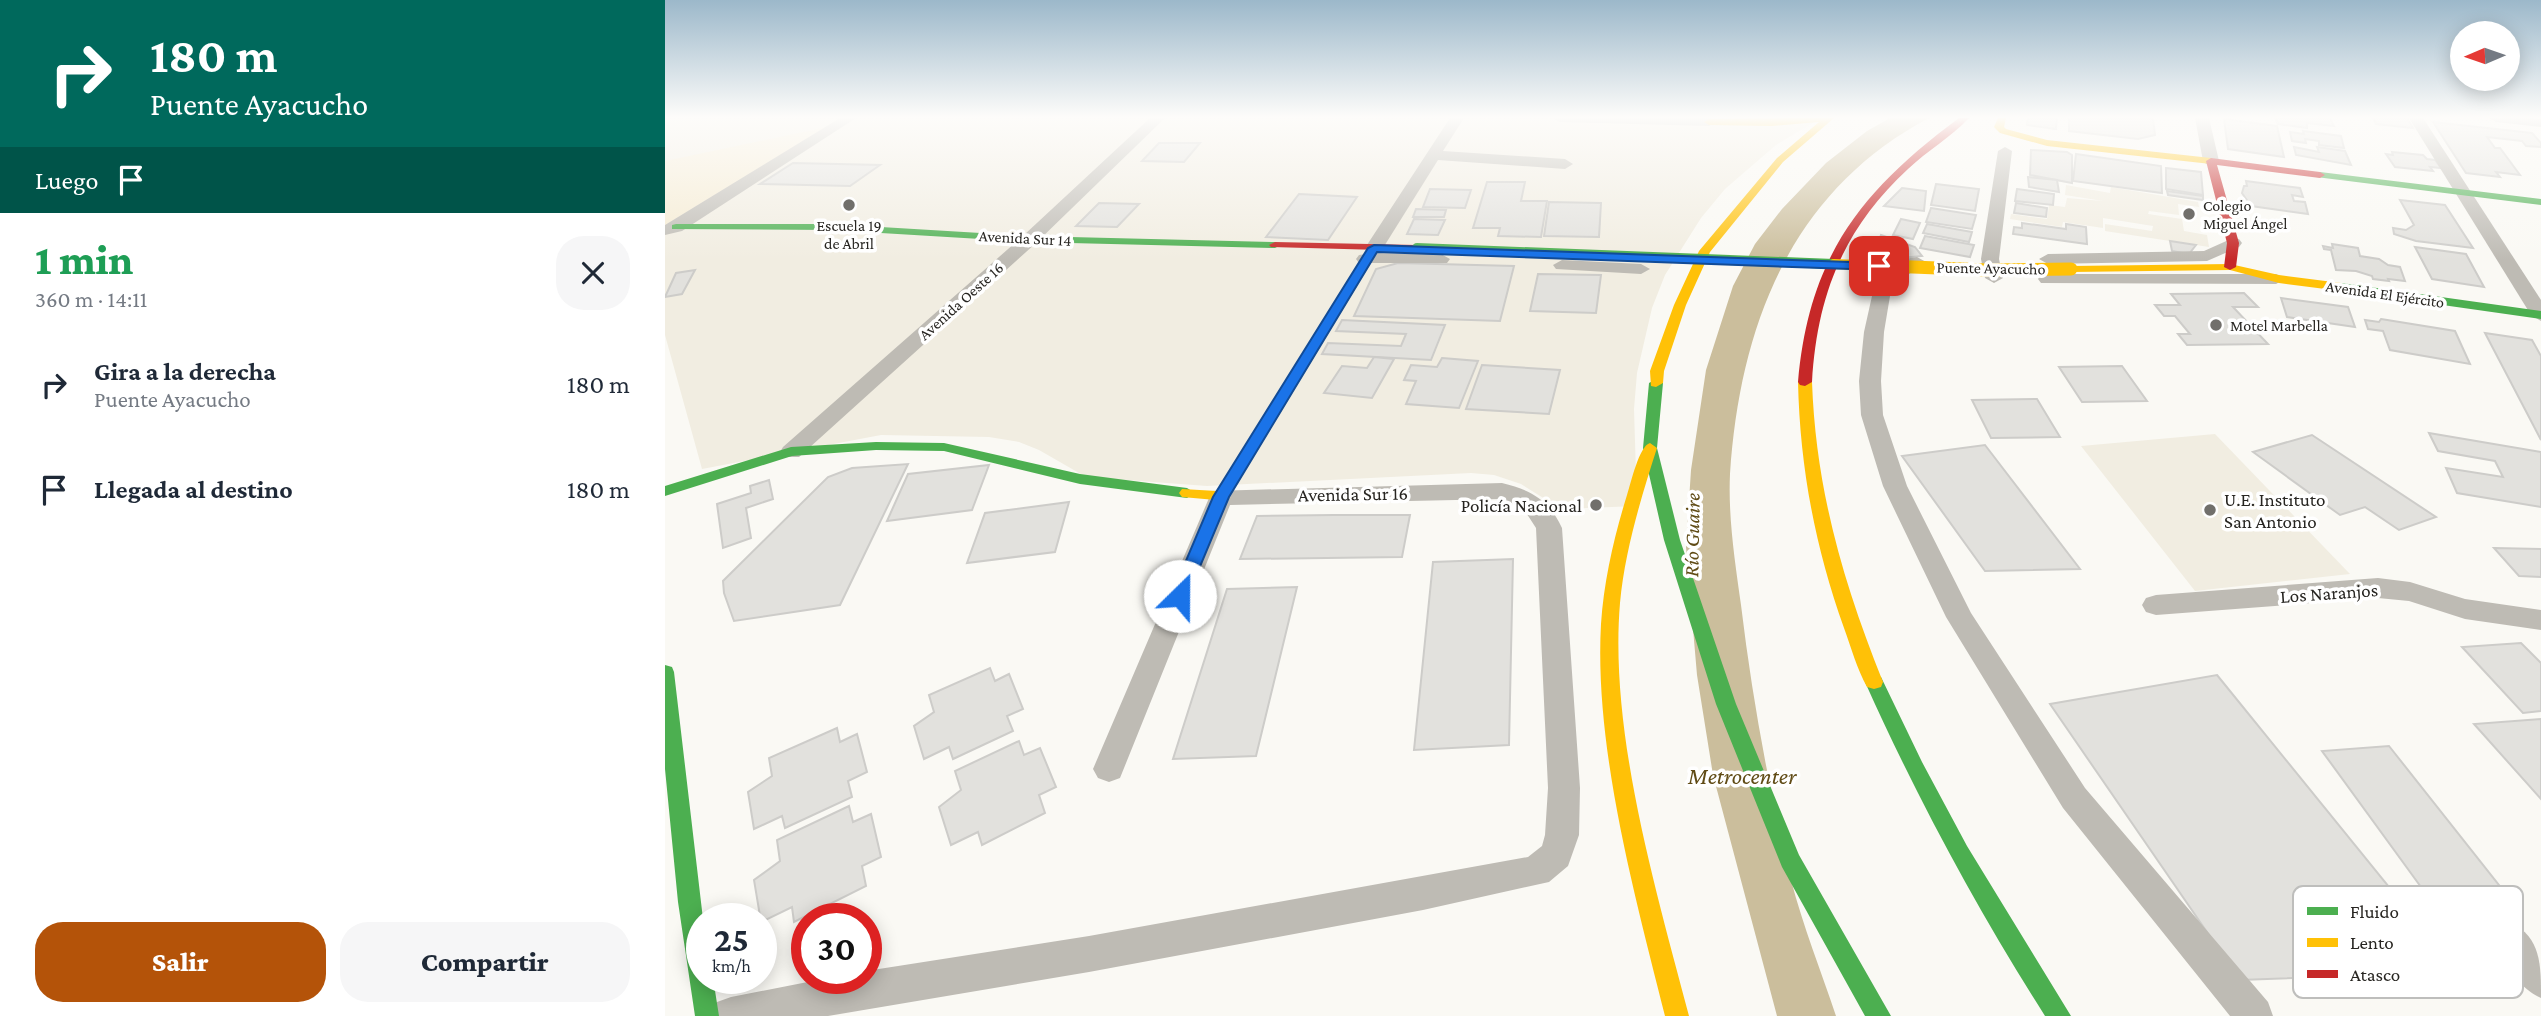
<!DOCTYPE html>
<html lang="es">
<head>
<meta charset="utf-8">
<style>
  :root { --surface:#fff; --page:#f6f6f7; --text:#1f2937; --muted:#747a83; --accent:#b45309 }
  body { margin:0; font-family:"Crimson Pro",serif; background:var(--page); color:var(--text); height:100vh; display:flex; flex-direction:column; font-size:26px; white-space:nowrap }
  * { box-sizing:border-box; margin:0 }
  p { font-size:23px; color:var(--muted) }
  .icon { flex:none; width:38px; height:38px; fill:none; stroke:currentColor; stroke-width:2; stroke-linecap:round; stroke-linejoin:round }
  .map { position:relative; flex:1; overflow:hidden }
  .panel { display:flex; flex-direction:column; background:var(--surface); width:665px }
  .panel>* { flex:none }
  .banner { background:#00695c; color:#fff; overflow:hidden }
  .needle { width:46px; rotate:268deg }
  .controls { position:absolute; left:1785px; top:21px; display:grid; gap:14px }
  .controls a { display:grid; place-items:center; width:70px; height:70px; border-radius:50%; background:var(--surface); box-shadow:0 4px 18px #0003; font-size:35px }
  .speed { position:absolute; left:21px; top:903px; display:flex; gap:14px; font-size:35px; font-weight:700; text-align:center }
  .speed>* { display:grid; place-content:center; width:91px; height:91px; border-radius:50%; background:var(--surface); box-shadow:0 4px 18px #0003; line-height:1 }
  .speed small { font-size:18px; font-weight:400 }
  .speed .limit { border:10px solid #d22; background:#fff; color:#111 }
  .pin { position:absolute; display:grid; place-items:center; width:60px; height:60px; color:#fff; margin:-30px; border-radius:14px; box-shadow:0 4px 10px #0006 }
  .me { position:absolute; width:77px; margin:-38px; rotate:23deg; stroke-linejoin:round; filter:drop-shadow(0 0 5px #0008) }
  .turn { display:flex; align-items:center; gap:24px; height:147px; padding:0 35px; font-size:32px }
  .turn .icon { width:91px; height:91px; stroke-width:2.5 }
  .turn b { display:block; font-size:49px; line-height:60px }
  .then { display:flex; align-items:center; height:66px; padding:0 35px; background:#0003; gap:14px; font-size:26px }
  .round { display:grid; place-items:center; flex:none; width:74px; height:74px; border-radius:28px; background:var(--page) }
  .overview { display:flex; align-items:center; justify-content:space-between; height:119px; padding:0 35px }
  h1 { font-size:42px; font-weight:800; line-height:52px; color:#1e9e55 }
  .action { display:flex; gap:14px; margin-top:auto; padding:14px 35px }
  .action a { flex:1; height:80px; border-radius:28px; background:var(--accent); color:#fff; font-size:28px; font-weight:800; line-height:80px; text-align:center }
  .action a+a { background:var(--page); color:var(--text) }
  ul { padding:0; list-style:none }
  li { display:flex; align-items:center; gap:21px; height:105px; padding:0 35px }
  li div { flex:1 }
  li b { display:block; font-size:26px }
  li em { font-style:normal }
  main { display:flex; flex:1; min-height:0 }
  .map>svg:first-child { display:block }
  .built { fill:#f1ede1 }
  .green { fill:#f5ebd2 }
  .water { fill:#cbbe9c }
  .building { fill:#e2e1dd; stroke:#cdccc9; stroke-width:2 }
  .lines { fill:none; stroke-linecap:round; stroke-linejoin:round }
  .street { fill:#bebbb4; fill-rule:evenodd }
  .fast { fill:#4caf50; fill-rule:evenodd }
  .slow { fill:#ffc107; fill-rule:evenodd }
  .jam { fill:#c62828; fill-rule:evenodd }
  .fast-bridge { stroke:#4caf50; stroke-width:10 }
  .slow-bridge-far1 { stroke:#ffc107; stroke-width:10 }
  .slow-bridge { stroke:#ffc107; stroke-width:13 }
  .route { fill:#1a73e8; stroke:#114b97; stroke-width:2 }
  .poi-dot { fill:#716f6b; stroke:#fff; stroke-width:2.5 }
  .labels { text-anchor:middle; dominant-baseline:central; stroke-width:7; stroke-linejoin:round; paint-order:stroke }
  .far-poi-label { font-size:16px; fill:#272521; stroke:#fff; text-anchor:start }
  .far-street-label { font-size:16px; fill:#272521; stroke:#fff }
  .street-label { font-size:19px; fill:#272521; stroke:#fff }
  .poi-label { font-size:19px; fill:#272521; stroke:#fff; text-anchor:start }
  .water-label { font-size:21px; font-style:italic; fill:#604b15; stroke:#fff }
  .near-water-label { font-size:24px; font-style:italic; fill:#604b15; stroke:#fff }
  .key { fill:#fff; stroke:#bebebc; stroke-width:2 }
  .key-label { font-size:19px; fill:#272521 }
</style>
</head>
<body>
<main>
<section class="panel">
<div class="banner">
<div class="turn"><svg class="icon" aria-label="right" viewBox="0 0 24 24"><path d="M7 20v-9h11M14 6l5 5-5 5"/></svg><div><b>180 m</b>Puente Ayacucho</div></div>
<div class="then">Luego<svg class="icon" aria-label="arrive" viewBox="0 0 24 24"><path d="M6 21V4h12l-3 4 3 4H6"/></svg></div>
</div>
<div class="overview"><div><h1>1 min</h1><p>360 m · 14:11</p></div><a class="round"><svg class="icon" aria-label="close" viewBox="0 0 24 24"><path d="M6 6l12 12M18 6L6 18"/></svg></a></div>
<ul>
<li><svg class="icon" aria-label="right" viewBox="0 0 24 24"><path d="M7 20v-9h11M14 6l5 5-5 5"/></svg><div><b>Gira a la derecha</b><p>Puente Ayacucho</p></div><em>180 m</em></li>
<li><svg class="icon" aria-label="arrive" viewBox="0 0 24 24"><path d="M6 21V4h12l-3 4 3 4H6"/></svg><div><b>Llegada al destino</b></div><em>180 m</em></li>
</ul>
<div class="action"><a>Salir</a><a>Compartir</a></div>
</section>
<div class="map">
<svg width="1876" height="1016" viewBox="0 0 1876 1016">
  <rect width="100%" height="100%" fill="#faf9f4"/>
  <g class="built">
    <polygon points="0,118 1156,118 1111,145 1060,189 1036,218 1000,275 987,308 972,373 969,409 972,506 896,509 856,484 829,475 806,473 542,486 421,477 374,450 354,442 324,437 216,435 37,469 0,335"/>
    <polygon points="1401,185 1445,193 1446,187 1533,202 1534,207 1513,204 1514,215 1484,211 1483,214 1517,219 1519,231 1542,235 1544,247 1440,231 1440,224 1487,231 1488,226 1438,218 1438,228 1398,222 1397,227 1345,219 1346,214 1382,219 1384,205 1400,207 1402,198 1438,201 1400,195"/>
    <polygon points="1550,434 1685,574 1530,591 1416,446"/>
  </g>
  <polygon class="green" points="162,127 0,225 0,161"/>
  <path class="water" d="M1225,118H1264C1126,191 1075,325 1065,474C1063,517 1070,562 1076,605C1087,697 1104,790 1126,880C1138,926 1156,971 1171,1016H1112L1048,775L1032,675L1021,547L1026,470L1041,370L1068,286L1090,244L1117,209L1161,163L1202,131Z"/>
  <g class="building">
    <polygon points="1363,118 1392,118 1391,129 1362,125"/>
    <polygon points="1404,118 1488,118 1490,135 1473,139 1404,131"/>
    <polygon points="1610,118 1665,118 1669,126 1642,123 1642,128 1613,124"/>
    <polygon points="1708,118 1742,118 1748,128 1711,124"/>
    <polygon points="1559,119 1612,126 1619,157 1563,149"/>
    <polygon points="1768,122 1867,133 1876,143 1876,147 1861,146 1857,141 1822,137 1830,148 1835,148 1855,175 1831,172 1835,177 1801,173"/>
    <polygon points="1638,131 1676,136 1679,148 1654,145 1654,141 1640,139 1641,143 1627,141 1625,132 1639,134"/>
    <polygon points="494,143 535,143 519,162 477,161"/>
    <polygon points="1629,147 1654,152 1652,147 1680,151 1686,165 1631,155"/>
    <polygon points="1366,150 1402,152 1407,155 1407,183 1365,175"/>
    <polygon points="1727,152 1758,155 1762,159 1770,160 1776,168 1765,167 1768,171 1730,167 1721,154 1728,155"/>
    <polygon points="1411,154 1496,166 1497,193 1408,181"/>
    <polygon points="128,163 215,165 185,186 95,184"/>
    <polygon points="1501,168 1536,172 1538,195 1501,189"/>
    <polygon points="1363,177 1392,180 1394,192 1364,187"/>
    <polygon points="1581,181 1635,188 1638,197 1627,195 1629,201 1640,202 1643,214 1586,206 1577,193 1579,186 1582,186"/>
    <polygon points="822,182 860,182 856,201 882,201 876,237 833,236 835,228 808,228"/>
    <polygon points="1271,184 1314,189 1310,211 1266,205"/>
    <polygon points="1237,188 1261,191 1259,211 1219,206"/>
    <polygon points="765,189 806,190 800,208 758,207"/>
    <polygon points="1352,189 1389,194 1388,205 1350,201"/>
    <polygon points="1502,191 1538,196 1538,200 1503,195"/>
    <polygon points="634,194 692,197 663,240 601,237"/>
    <polygon points="1735,200 1780,205 1808,248 1751,241 1729,234 1728,228 1741,230 1749,225"/>
    <polygon points="884,202 936,203 934,237 879,236"/>
    <polygon points="434,203 474,204 452,227 411,226"/>
    <polygon points="1351,203 1382,208 1381,217 1349,213"/>
    <polygon points="1266,208 1311,215 1307,229 1261,222"/>
    <polygon points="751,209 781,210 779,217 748,217"/>
    <polygon points="749,219 780,220 773,235 742,234"/>
    <polygon points="1236,219 1255,223 1248,239 1228,235"/>
    <polygon points="1357,223 1401,229 1401,224 1421,227 1422,244 1348,234 1349,227 1357,228"/>
    <polygon points="1262,224 1307,232 1304,242 1258,233"/>
    <polygon points="1216,235 1250,247 1257,256 1236,258 1212,246"/>
    <polygon points="1260,236 1309,245 1305,257 1255,248"/>
    <polygon points="1505,241 1531,245 1524,254 1507,251"/>
    <polygon points="1667,244 1693,248 1695,256 1714,259 1723,265 1735,267 1740,281 1723,279 1724,281 1708,279 1707,276 1691,271 1671,270 1666,250 1659,249 1658,246 1668,248"/>
    <polygon points="1750,247 1801,254 1819,287 1767,279"/>
    <polygon points="733,263 849,266 835,321 689,316 711,269"/>
    <polygon points="30,270 17,294 0,297 11,273"/>
    <polygon points="873,274 936,275 931,313 865,311"/>
    <polygon points="1579,293 1593,307 1568,307 1603,344 1522,345 1513,334 1525,334 1510,316 1499,316 1490,305 1515,305 1506,294"/>
    <polygon points="1616,298 1683,307 1690,327 1622,317"/>
    <polygon points="1716,319 1790,331 1805,364 1725,350 1718,331 1703,329 1700,320 1714,322"/>
    <polygon points="677,320 780,325 766,360 657,354 663,343 736,346 741,334 671,331"/>
    <polygon points="1820,333 1867,340 1876,356 1876,440"/>
    <polygon points="709,357 729,359 707,398 659,393 677,366 702,368"/>
    <polygon points="777,358 813,361 794,408 741,404 751,381 739,380 746,365 772,367"/>
    <polygon points="817,365 895,370 884,414 801,409"/>
    <polygon points="1457,366 1482,401 1417,402 1394,367"/>
    <polygon points="1372,399 1395,437 1326,438 1307,400"/>
    <polygon points="1764,433 1876,452 1876,507 1792,493 1781,468 1838,477 1830,461 1773,451"/>
    <polygon points="1647,435 1771,517 1734,530 1700,507 1675,515 1588,452"/>
    <polygon points="1320,445 1415,569 1320,571 1237,456"/>
    <polygon points="243,464 175,605 69,621 59,593 58,581 163,477 187,468"/>
    <polygon points="324,465 307,510 222,521 243,474"/>
    <polygon points="104,480 108,499 81,508 86,538 58,548 52,504 86,493 85,486"/>
    <polygon points="404,502 390,552 302,563 320,513"/>
    <polygon points="669,515 745,515 737,557 575,559 592,516"/>
    <polygon points="1829,548 1876,549 1876,577 1854,576"/>
    <polygon points="848,559 844,745 749,750 768,562"/>
    <polygon points="632,587 591,756 508,759 562,589"/>
    <polygon points="1856,643 1876,663 1876,711 1858,713 1797,647"/>
    <polygon points="325,668 330,681 344,674 358,709 342,716 348,731 288,759 284,747 259,759 249,726 269,712 264,695"/>
    <polygon points="1552,675 1793,972 1575,980 1385,704"/>
    <polygon points="1876,719 1876,799 1809,724"/>
    <polygon points="172,728 175,742 192,734 202,772 183,781 187,797 120,828 117,816 89,829 83,792 107,776 104,758"/>
    <polygon points="354,741 359,755 375,748 391,787 374,795 380,813 317,845 313,832 286,845 274,807 296,790 290,771"/>
    <polygon points="1724,746 1856,913 1780,920 1657,751"/>
    <polygon points="184,806 188,822 206,814 216,857 197,866 201,886 129,922 127,907 96,922 89,880 115,861 112,840"/>
  </g>
  <g class="lines">
    <g class="street">
      <polygon points="175,118 191,118 17,231 0,235 0,225"/>
      <polygon points="485,118 500,118 371,243 134,457 118,457 115,452 118,447 359,235"/>
      <polygon points="785,118 799,118 778,151 900,159 908,164 900,169 773,160 718,248 709,253 776,254 785,259 782,263 694,263 691,259 694,255 709,253 700,248"/>
      <polygon points="888,118 1044,118 1051,122 1044,126 895,122"/>
      <polygon points="1530,118 1544,118 1554,161 1551,164 1541,164 1538,161"/>
      <polygon points="1744,118 1758,118 1876,300 1876,321 1866,315"/>
      <polygon points="1824,118 1876,119 1876,127 1831,122"/>
      <polygon points="1340,147 1347,151 1334,259 1338,278 1329,283 1320,278 1316,259 1333,151"/>
      <polygon points="1568,238 1574,239 1577,243 1574,247 1542,261 1383,264 1374,259 1383,254 1539,251"/>
      <polygon points="1252,257 1261,262 1234,281 1225,296 1219,332 1216,381 1218,415 1242,486 1306,613 1420,788 1603,1002 1608,1016 1565,1016 1398,808 1281,617 1218,486 1196,415 1194,381 1199,332 1207,296 1221,274 1239,259"/>
      <polygon points="897,260 976,264 985,269 976,274 891,269 888,265"/>
      <polygon points="1382,274 1611,274 1620,279 1611,284 1376,283 1373,279 1376,275"/>
      <path d="M837,483C866,490 884,500 897,528L915,788L914,835L903,866L884,882L758,910L424,972L163,1016H47L52,1002L66,997L163,978H201V971L424,936L863,857L877,846L880,835L883,788L871,528L858,508L837,499L565,505L455,778L444,782L433,778L428,769L547,491Z"/>
      <polygon points="1713,578 1745,582 1800,599 1876,610 1876,630 1800,619 1744,601 1713,598 1491,615 1481,612 1477,605 1481,598 1491,595"/>
      <path d="M1846,923C1876,937 1876,965 1876,998C1854,989 1837,961 1828,940L1833,928Z"/>
    </g>
    <g class="fast">
      <polygon points="1655,172 1876,199 1876,205 1651,177 1651,173"/>
      <polygon points="11,224 166,224 365,236 610,242 616,245 610,248 365,242 166,230 7,229 7,225"/>
      <polygon points="1676,283 1876,311 1876,319 1672,290 1672,284"/>
      <polygon points="991,379 998,383 992,448 1015,540 1071,704 1134,855 1226,1016 1200,1016 1117,867 1051,704 999,540 978,448 984,383"/>
      <polygon points="211,442 279,443 415,474 522,488 530,493 522,498 415,484 279,451 211,450 127,456 0,496 0,486 126,447"/>
      <polygon points="0,665 7,667 9,672 38,919 37,978 48,978 54,1016 30,1016 13,902 0,769"/>
      <path d="M1209,675L1216,677L1257,762L1302,846L1406,1016H1380C1312,909 1252,798 1200,682L1202,677Z"/>
    </g>
    <g class="slow">
      <polygon points="1140,118 1169,118 1118,162 1045,252 1021,305 999,371 998,383 991,387 986,386 985,371 1009,305 1034,251 1112,158 1154,122 1107,126 1044,125 1039,122 1044,119"/>
      <polygon points="1333,118 1341,118 1339,127 1341,129 1382,140 1546,158 1551,161 1546,164 1382,146 1335,133 1329,127"/>
      <polygon points="709,245 715,248 562,501 517,497 514,493 517,489 552,491 703,248"/>
      <polygon points="1565,264 1614,275 1676,283 1682,287 1676,291 1614,283 1565,270 1406,272 1400,269 1406,266"/>
      <path d="M1140,378L1147,382C1151,490 1178,582 1218,682L1216,687L1209,689L1202,687C1192,669 1186,647 1179,628C1150,547 1135,467 1133,382Z"/>
      <path d="M985,443L992,448C976,498 960,550 955,603C944,733 991,890 1024,1016H1000C970,896 929,748 936,624C939,580 949,537 962,495C966,483 974,446 985,443Z"/>
    </g>
    <g class="jam">
      <path d="M1294,118H1304C1286,137 1262,151 1243,169C1178,229 1152,296 1147,382L1140,386L1135,385L1133,382C1144,256 1196,191 1294,118Z"/>
      <polygon points="1546,158 1655,172 1660,175 1655,178 1552,165 1574,243 1571,267 1565,270 1559,267 1562,243 1541,161"/>
      <polygon points="610,242 752,245 758,248 752,251 606,247 604,245"/>
    </g>
    <polyline class="fast-bridge" points="752,248 1169,264"/>
    <polyline class="slow-bridge-far1" points="1169,264 1243,267"/>
    <polyline class="slow-bridge" points="1198,265 1322,270 1406,269"/>
  </g>
  <linearGradient id="sky" x2="0" y2="1"><stop stop-color="#9cb8ca"/><stop offset="0.45" stop-color="#fdfcfa"/><stop offset="1" stop-color="#fdfcfa" stop-opacity="0"/></linearGradient>
  <rect width="1876" height="260" fill="url(#sky)"/>
  <polygon class="route" points="709,245 1214,263 1220,266 1214,270 712,252 564,497 521,600 509,600 506,596 548,497 703,248"/>
  <g class="poi-dot">
    <circle cx="184" cy="205" r="7"/>
    <circle cx="1524" cy="214" r="7"/>
    <circle cx="1551" cy="325" r="7"/>
    <circle cx="931" cy="505" r="7"/>
    <circle cx="1545" cy="510" r="7"/>
  </g>
  <g class="labels">
    <g class="far-poi-label">
      <text x="1538" y="205">Colegio<tspan x="1538" dy="18">Miguel Ángel</tspan></text>
      <text x="184" y="225" text-anchor="middle">Escuela 19<tspan x="184" dy="18">de Abril</tspan></text>
      <text x="1565" y="325">Motel Marbella</text>
    </g>
    <g class="far-street-label">
      <text transform="translate(360 238) rotate(3)">Avenida Sur 14</text>
      <text transform="translate(1326 268) rotate(1)">Puente Ayacucho</text>
      <text transform="translate(1720 294) rotate(8)">Avenida El Ejército</text>
      <text transform="translate(296 301) rotate(-42)">Avenida Oeste 16</text>
    </g>
    <g class="street-label">
      <text transform="translate(688 494) rotate(-1)">Avenida Sur 16</text>
      <text transform="translate(1664 593) rotate(-4)">Los Naranjos</text>
    </g>
    <g class="poi-label">
      <text x="1559" y="499">U.E. Instituto<tspan x="1559" dy="22">San Antonio</tspan></text>
      <text x="917" y="505" text-anchor="end">Policía Nacional</text>
    </g>
    <g class="water-label">
      <text transform="translate(1027 535) rotate(-89)">Río Guaire</text>
    </g>
    <g class="near-water-label">
      <text x="1077" y="775">Metrocenter</text>
    </g>
  </g>
  <rect x="1628" y="886" width="230" height="112" rx="10" class="key"/>
  <rect x="1642" y="907" width="31" height="8" fill="#4caf50"/>
  <rect x="1642" y="938" width="31" height="9" fill="#ffc107"/>
  <rect x="1642" y="970" width="31" height="8" fill="#c62828"/>
  <g class="key-label">
    <text x="1685" y="918">Fluido</text>
    <text x="1685" y="949">Lento</text>
    <text x="1685" y="981">Atasco</text>
  </g>
</svg>
<div class="controls">
<a><svg class="needle" viewBox="-14 -14 28 28"><path d="M0-13l5 13h-10z" fill="#e53935"/><path d="M0 13l5-13h-10z" fill="#747a83"/></svg></a>
</div>
<div class="speed"><div>25<small>km/h</small></div><div class="limit">30</div></div>
<div class="pin" style="left:1214px;top:266px;background:#d93025"><svg class="icon" aria-label="arrive" viewBox="0 0 24 24"><path d="M6 21V4h12l-3 4 3 4H6"/></svg></div>
<svg class="me" style="left:515px;top:596px" viewBox="-20 -20 40 40"><circle r="19" fill="#fff"/><path d="M0-13L10 11 0 6-10 11z" fill="#1a73e8"/></svg>
</div>
</main>
</body>
</html>
